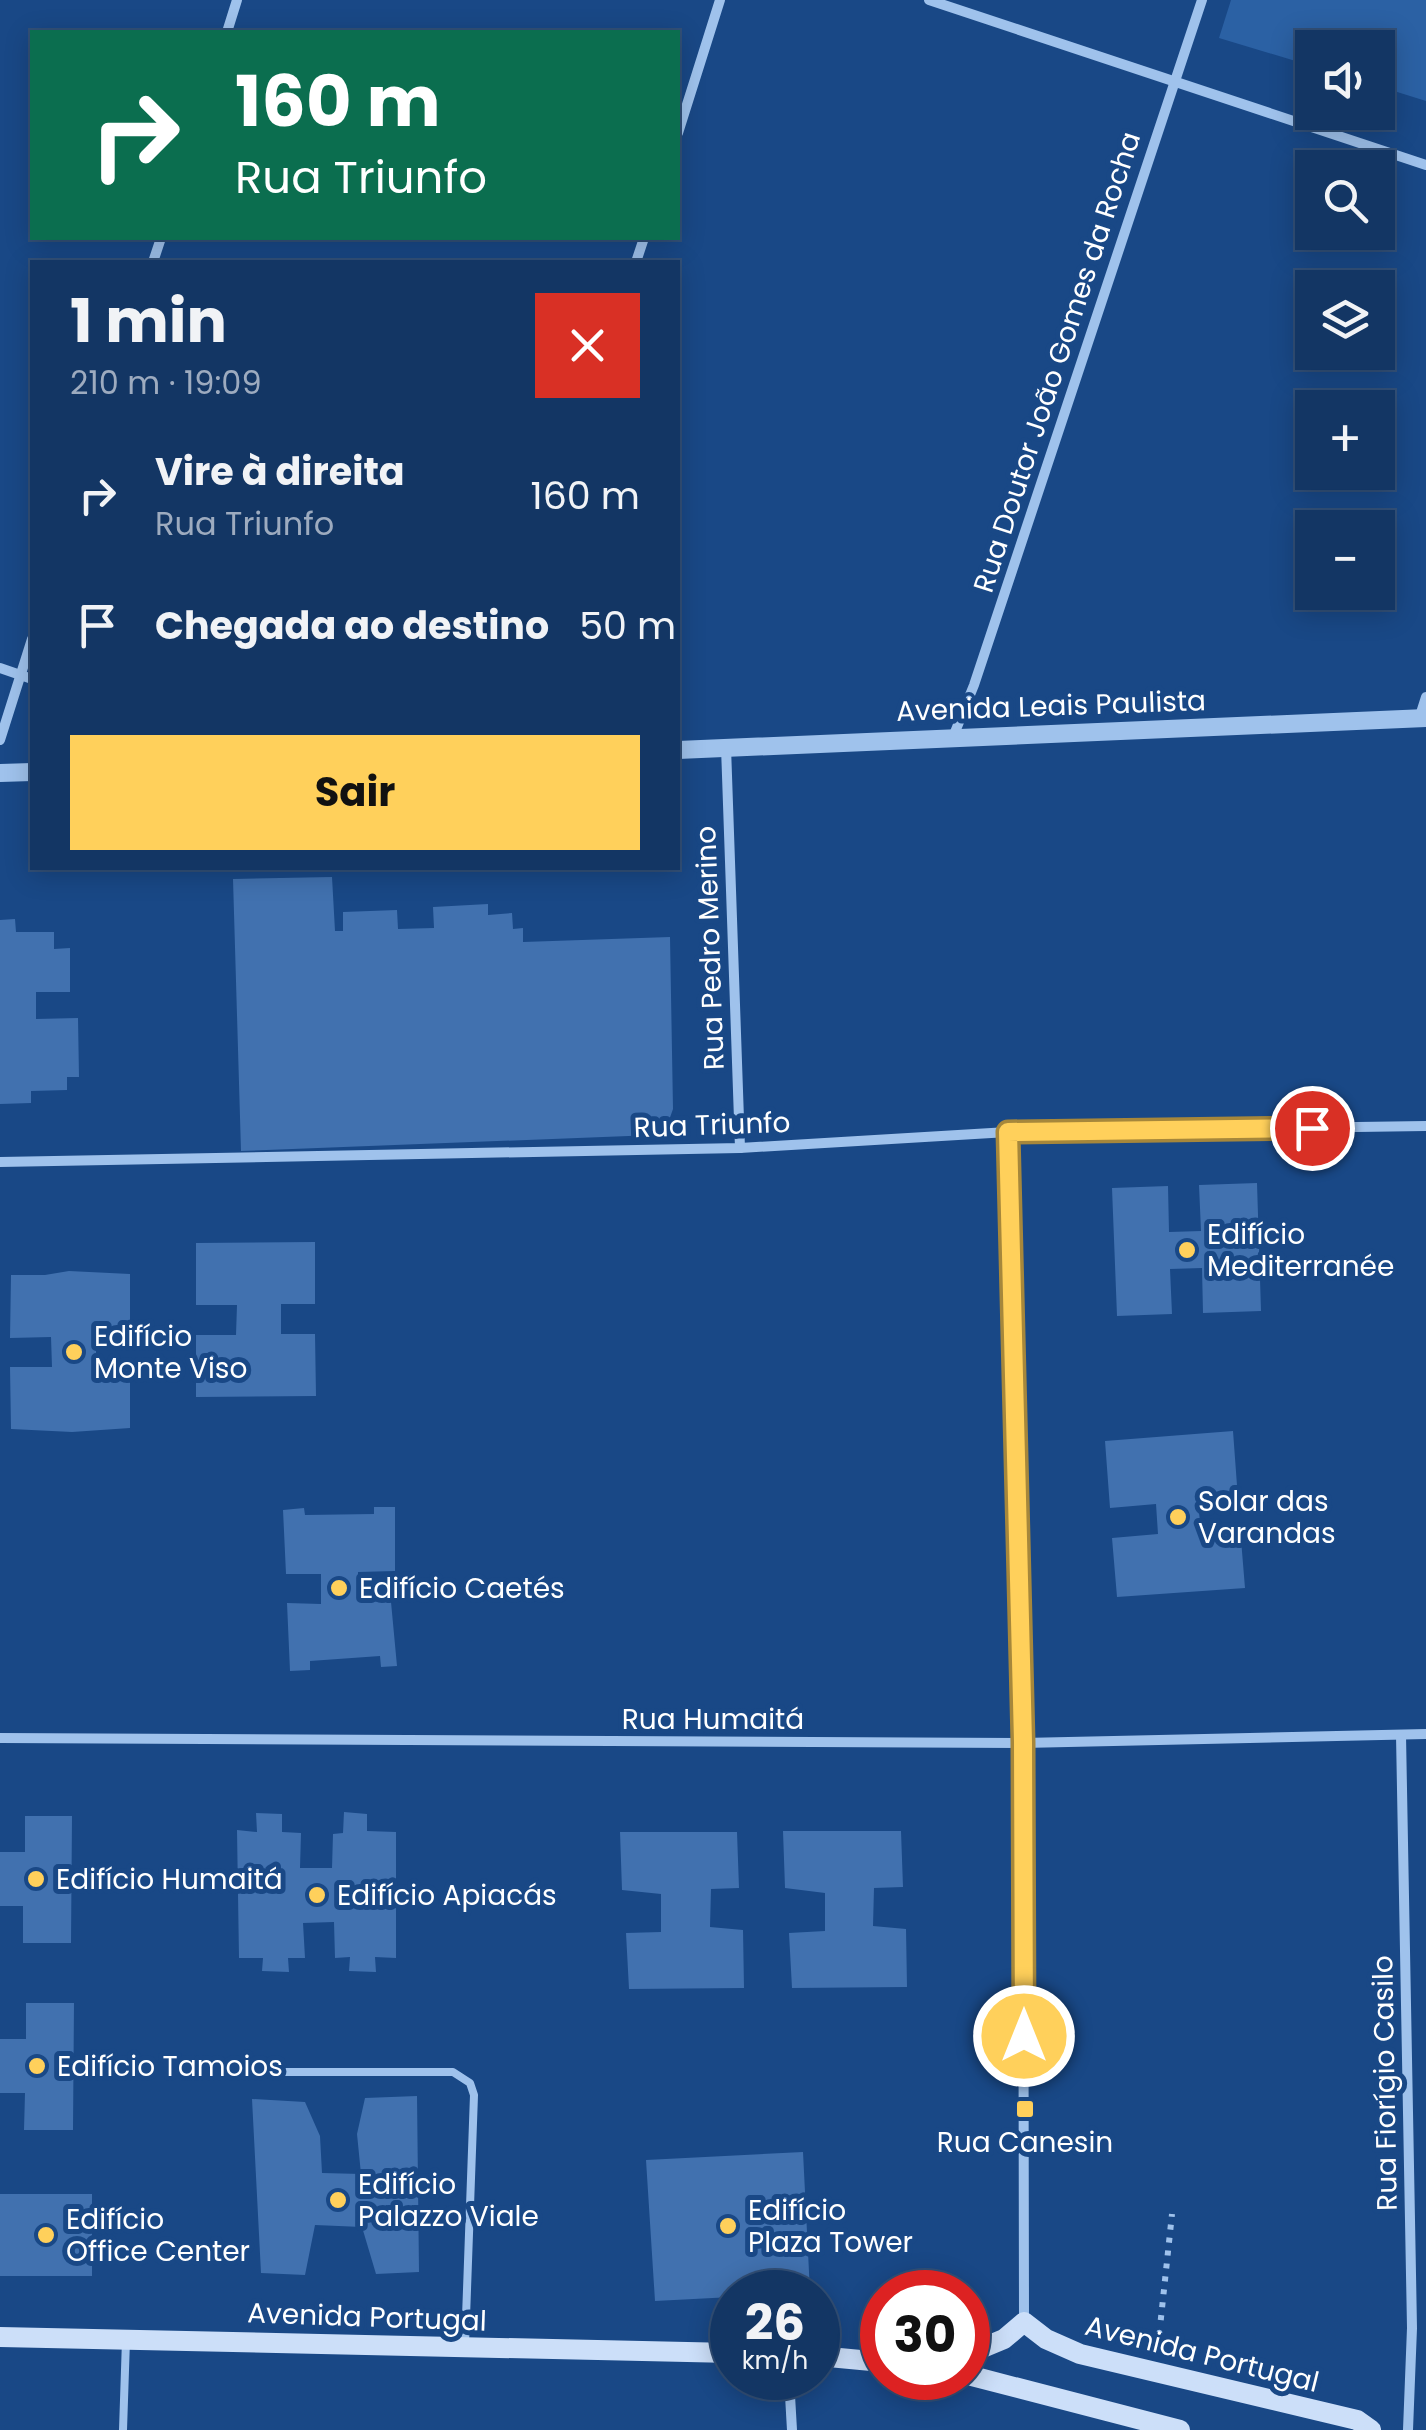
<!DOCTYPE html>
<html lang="pt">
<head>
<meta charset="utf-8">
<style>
  :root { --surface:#133664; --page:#20416d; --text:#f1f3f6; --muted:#9dabbf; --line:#325078; --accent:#ffd05b }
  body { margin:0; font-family:Poppins,sans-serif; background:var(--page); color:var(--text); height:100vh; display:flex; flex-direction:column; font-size:38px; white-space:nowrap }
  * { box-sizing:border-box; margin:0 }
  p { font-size:32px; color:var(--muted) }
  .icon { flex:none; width:55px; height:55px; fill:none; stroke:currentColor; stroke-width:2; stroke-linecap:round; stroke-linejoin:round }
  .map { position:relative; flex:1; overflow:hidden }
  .side { position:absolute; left:30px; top:260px; width:650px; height:610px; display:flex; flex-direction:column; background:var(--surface); border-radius:0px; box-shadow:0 5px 25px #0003,0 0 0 2px var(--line) }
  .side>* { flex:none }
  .guide { position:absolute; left:30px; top:30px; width:650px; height:210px; border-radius:0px; box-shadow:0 5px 25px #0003,0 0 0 2px var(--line); background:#0b6e4f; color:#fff; overflow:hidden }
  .fabs { position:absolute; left:1295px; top:30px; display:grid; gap:20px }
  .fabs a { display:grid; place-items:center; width:100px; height:100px; border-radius:0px; background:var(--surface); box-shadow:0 5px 25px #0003,0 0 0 2px var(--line); font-size:50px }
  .speed { position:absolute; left:710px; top:2270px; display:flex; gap:20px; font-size:50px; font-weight:700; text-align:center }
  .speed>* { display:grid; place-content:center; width:130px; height:130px; border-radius:50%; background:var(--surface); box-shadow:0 5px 25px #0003,0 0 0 2px var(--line); line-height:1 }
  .speed small { font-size:25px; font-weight:400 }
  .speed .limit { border:15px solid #d22; background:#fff; color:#111 }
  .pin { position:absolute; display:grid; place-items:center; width:85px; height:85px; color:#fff; margin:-42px; border:5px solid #fff; border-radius:50%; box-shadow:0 2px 10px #0007 }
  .me { position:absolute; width:110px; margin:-55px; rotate:0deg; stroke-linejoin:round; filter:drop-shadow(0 0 8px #0008) }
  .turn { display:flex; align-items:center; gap:35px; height:210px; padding:0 40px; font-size:45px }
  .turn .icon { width:130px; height:130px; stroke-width:2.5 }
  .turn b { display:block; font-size:70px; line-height:85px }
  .round { display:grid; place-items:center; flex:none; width:105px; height:105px; border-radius:0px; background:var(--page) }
  .headline { display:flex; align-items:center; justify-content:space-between; height:170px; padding:0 40px }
  h1 { font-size:60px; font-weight:700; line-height:75px }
  .primary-button { display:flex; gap:20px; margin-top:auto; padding:20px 40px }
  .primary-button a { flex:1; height:115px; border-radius:0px; background:var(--accent); color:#111; font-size:40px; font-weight:700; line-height:115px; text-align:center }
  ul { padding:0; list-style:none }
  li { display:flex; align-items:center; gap:30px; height:130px; padding:0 40px }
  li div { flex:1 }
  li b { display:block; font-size:38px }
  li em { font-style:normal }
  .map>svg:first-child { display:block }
  .green { fill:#2b61a4 }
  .building { fill:#4171af }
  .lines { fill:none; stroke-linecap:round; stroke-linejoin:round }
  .path { stroke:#9fc2ec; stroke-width:6; stroke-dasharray:5 8; stroke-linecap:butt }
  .service { stroke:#9fc2ec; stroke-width:8 }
  .minor { stroke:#9fc2ec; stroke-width:10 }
  .tertiary { stroke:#9fc2ec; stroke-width:18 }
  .secondary { stroke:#ccdff9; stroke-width:20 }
  .route-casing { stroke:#a6873b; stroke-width:25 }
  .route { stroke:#ffd05b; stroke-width:18 }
  .poi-dot { fill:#ffd05b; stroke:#194886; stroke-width:4 }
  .labels { text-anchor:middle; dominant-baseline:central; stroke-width:10; stroke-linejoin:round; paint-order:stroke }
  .street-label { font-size:28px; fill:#fff; stroke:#194886 }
  .poi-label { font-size:28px; fill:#fff; stroke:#194886; text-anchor:start }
</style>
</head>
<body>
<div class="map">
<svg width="1426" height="2430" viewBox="0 0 1426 2430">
  <rect width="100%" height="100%" fill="#194886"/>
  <polygon class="green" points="1231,0 1426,0 1426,101 1378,86 1378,48 1312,48 1312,66 1219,38"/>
  <g class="building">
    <polygon points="332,877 335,931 343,931 343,912 397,910 398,929 434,928 433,907 488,904 488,915 512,913 513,929 523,928 523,942 670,937 673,1109 667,1126 654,1135 241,1151 233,879"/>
    <polygon points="15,919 16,932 54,932 54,949 70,948 70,992 36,992 36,1019 78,1018 79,1077 67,1077 67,1090 31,1091 31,1103 0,1104 0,920"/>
    <polygon points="1257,1183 1261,1311 1203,1313 1202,1268 1170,1269 1172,1314 1117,1316 1112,1188 1168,1186 1169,1232 1201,1231 1199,1185"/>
    <polygon points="315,1242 315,1304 281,1304 281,1334 315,1334 316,1396 196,1397 196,1335 236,1335 237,1305 196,1305 196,1243"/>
    <polygon points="69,1271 130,1274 130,1337 96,1337 96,1367 130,1366 130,1428 72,1432 11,1429 10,1367 52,1367 51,1337 10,1338 11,1275 45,1275"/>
    <polygon points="1233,1431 1238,1499 1198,1503 1201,1531 1240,1527 1245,1588 1117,1597 1112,1538 1158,1534 1156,1504 1110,1508 1105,1441"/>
    <polygon points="374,1507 395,1507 395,1571 358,1572 358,1601 391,1602 397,1666 381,1667 380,1656 310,1661 310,1670 290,1671 287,1603 321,1604 321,1574 286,1574 283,1510 304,1508 305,1515 374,1514"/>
    <polygon points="344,1812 367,1814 367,1831 396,1832 396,1958 375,1957 376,1972 349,1971 350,1957 335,1958 334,1922 303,1923 305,1958 288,1958 289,1972 262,1971 263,1958 239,1958 237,1830 257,1832 256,1813 282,1814 282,1832 301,1833 300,1868 332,1868 333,1834 343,1833"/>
    <polygon points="25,1816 72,1816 71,1943 23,1943 23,1906 0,1906 0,1852 25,1852"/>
    <polygon points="783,1831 901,1831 903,1887 874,1888 873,1926 906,1929 907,1987 792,1988 789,1933 825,1931 825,1893 785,1888"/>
    <polygon points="620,1832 737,1832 739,1888 711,1889 710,1927 743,1930 744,1988 629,1989 626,1933 661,1932 661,1894 622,1890"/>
    <polygon points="26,2003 74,2003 73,2130 24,2130 25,2093 0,2093 0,2039 26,2039"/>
    <polygon points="417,2096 419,2272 376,2274 362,2227 315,2225 305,2275 261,2273 252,2099 305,2102 320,2136 322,2173 361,2174 357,2134 365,2098"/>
    <polygon points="803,2152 810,2292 732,2292 732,2297 655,2301 646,2160"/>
    <rect x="0" y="2194" width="92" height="82"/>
  </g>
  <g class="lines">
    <polyline class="path" points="1158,2346 1172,2214"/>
    <g class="service">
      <polyline points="276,2072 453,2072 470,2083 474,2095 465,2345"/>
      <polyline points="123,2430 126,2340"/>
    </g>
    <g class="minor">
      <polyline points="929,0 1426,165"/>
      <polyline points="227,32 237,0"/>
      <polyline points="678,133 720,0"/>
      <polyline points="153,262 161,238"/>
      <polyline points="636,262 644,238"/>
      <polyline points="0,668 32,679"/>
      <polyline points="1419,719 1426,697"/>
      <polyline points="953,737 974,685 1202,0"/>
      <polyline points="0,740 32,639"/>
      <polyline points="726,747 740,1148"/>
      <polyline points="1008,1132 1023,1743 1024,2322"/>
      <polyline points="0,1162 740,1148 1008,1132 1426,1126"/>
      <polyline points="1401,1735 1412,2328 1408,2430"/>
      <polyline points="0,1738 1023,1743 1426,1734"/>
      <polyline points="789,2378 792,2430"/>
    </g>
    <g class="tertiary">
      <polyline points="678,750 1426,718"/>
      <polyline points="0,773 32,772"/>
    </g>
    <g class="secondary">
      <polyline points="0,2337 732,2353"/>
      <polyline points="968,2354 1004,2339 1024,2322 1046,2339 1080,2354 1357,2420 1371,2430"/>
      <polyline points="818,2356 882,2362"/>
      <polyline points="968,2375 1180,2430"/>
    </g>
  </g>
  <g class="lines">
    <defs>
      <polyline id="route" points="1024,2036 1023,1742 1008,1132 1312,1128"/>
    </defs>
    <use href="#route" class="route-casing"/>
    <use href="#route" class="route"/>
  </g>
  <g class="poi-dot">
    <circle cx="1187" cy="1250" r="10"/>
    <circle cx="74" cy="1352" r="10"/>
    <circle cx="1178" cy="1517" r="10"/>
    <circle cx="339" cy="1588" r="10"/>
    <circle cx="36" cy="1879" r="10"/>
    <circle cx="317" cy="1895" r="10"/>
    <circle cx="37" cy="2066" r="10"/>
    <rect x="1015" y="2099" width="20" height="20" rx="5"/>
    <circle cx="338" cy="2200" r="10"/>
    <circle cx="728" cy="2226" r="10"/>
    <circle cx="46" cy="2235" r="10"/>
  </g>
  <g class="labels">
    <g class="street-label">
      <text transform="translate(1057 362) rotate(-72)">Rua Doutor João Gomes da Rocha</text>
      <text transform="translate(1051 706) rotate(-2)">Avenida Leais Paulista</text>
      <text transform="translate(710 948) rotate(-92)">Rua Pedro Merino</text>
      <text transform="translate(712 1125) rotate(-2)">Rua Triunfo</text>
      <text x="713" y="1719">Rua Humaitá</text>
      <text transform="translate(1385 2083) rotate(-91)">Rua Fiorígio Casilo</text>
      <text transform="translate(367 2317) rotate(2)">Avenida Portugal</text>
      <text transform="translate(1202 2354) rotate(14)">Avenida Portugal</text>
    </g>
    <g class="poi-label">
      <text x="1207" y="1234">Edifício<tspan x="1207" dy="32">Mediterranée</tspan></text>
      <text x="94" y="1336">Edifício<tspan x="94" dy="32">Monte Viso</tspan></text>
      <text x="1198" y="1501">Solar das<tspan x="1198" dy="32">Varandas</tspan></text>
      <text x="359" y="1588">Edifício Caetés</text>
      <text x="56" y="1879">Edifício Humaitá</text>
      <text x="337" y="1895">Edifício Apiacás</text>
      <text x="57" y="2066">Edifício Tamoios</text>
      <text x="1025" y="2142" text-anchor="middle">Rua Canesin</text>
      <text x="358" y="2184">Edifício<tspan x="358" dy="32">Palazzo Viale</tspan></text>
      <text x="748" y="2210">Edifício<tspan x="748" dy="32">Plaza Tower</tspan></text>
      <text x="66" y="2219">Edifício<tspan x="66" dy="32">Office Center</tspan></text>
    </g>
  </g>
</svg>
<div class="fabs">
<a><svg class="icon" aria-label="sound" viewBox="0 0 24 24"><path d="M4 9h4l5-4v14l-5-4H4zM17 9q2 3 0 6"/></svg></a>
<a><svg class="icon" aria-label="search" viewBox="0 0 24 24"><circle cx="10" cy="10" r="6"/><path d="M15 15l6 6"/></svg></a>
<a><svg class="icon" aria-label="layers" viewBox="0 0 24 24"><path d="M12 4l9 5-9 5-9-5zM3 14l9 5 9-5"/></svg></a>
<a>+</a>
<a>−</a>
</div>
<div class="speed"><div>26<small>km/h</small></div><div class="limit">30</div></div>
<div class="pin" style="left:1312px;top:1128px;background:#d93025"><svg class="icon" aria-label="arrive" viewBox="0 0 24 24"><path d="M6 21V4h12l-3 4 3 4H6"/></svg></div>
<svg class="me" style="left:1024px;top:2036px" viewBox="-20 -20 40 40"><circle r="17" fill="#ffd05b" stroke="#fff" stroke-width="3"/><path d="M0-11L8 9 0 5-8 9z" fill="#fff"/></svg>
<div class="guide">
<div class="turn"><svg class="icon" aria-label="right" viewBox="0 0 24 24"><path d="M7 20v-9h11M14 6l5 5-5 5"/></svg><div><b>160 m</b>Rua Triunfo</div></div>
</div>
<section class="side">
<div class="headline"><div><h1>1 min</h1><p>210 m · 19:09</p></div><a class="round" style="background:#d93025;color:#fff"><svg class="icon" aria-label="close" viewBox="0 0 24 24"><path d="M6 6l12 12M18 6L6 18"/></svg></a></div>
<ul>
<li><svg class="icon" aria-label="right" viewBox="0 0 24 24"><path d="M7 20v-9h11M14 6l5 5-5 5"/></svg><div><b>Vire à direita</b><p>Rua Triunfo</p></div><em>160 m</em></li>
<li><svg class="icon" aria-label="arrive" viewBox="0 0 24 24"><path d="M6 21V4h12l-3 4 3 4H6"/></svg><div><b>Chegada ao destino</b></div><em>50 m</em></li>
</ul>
<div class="primary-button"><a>Sair</a></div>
</section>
</div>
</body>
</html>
